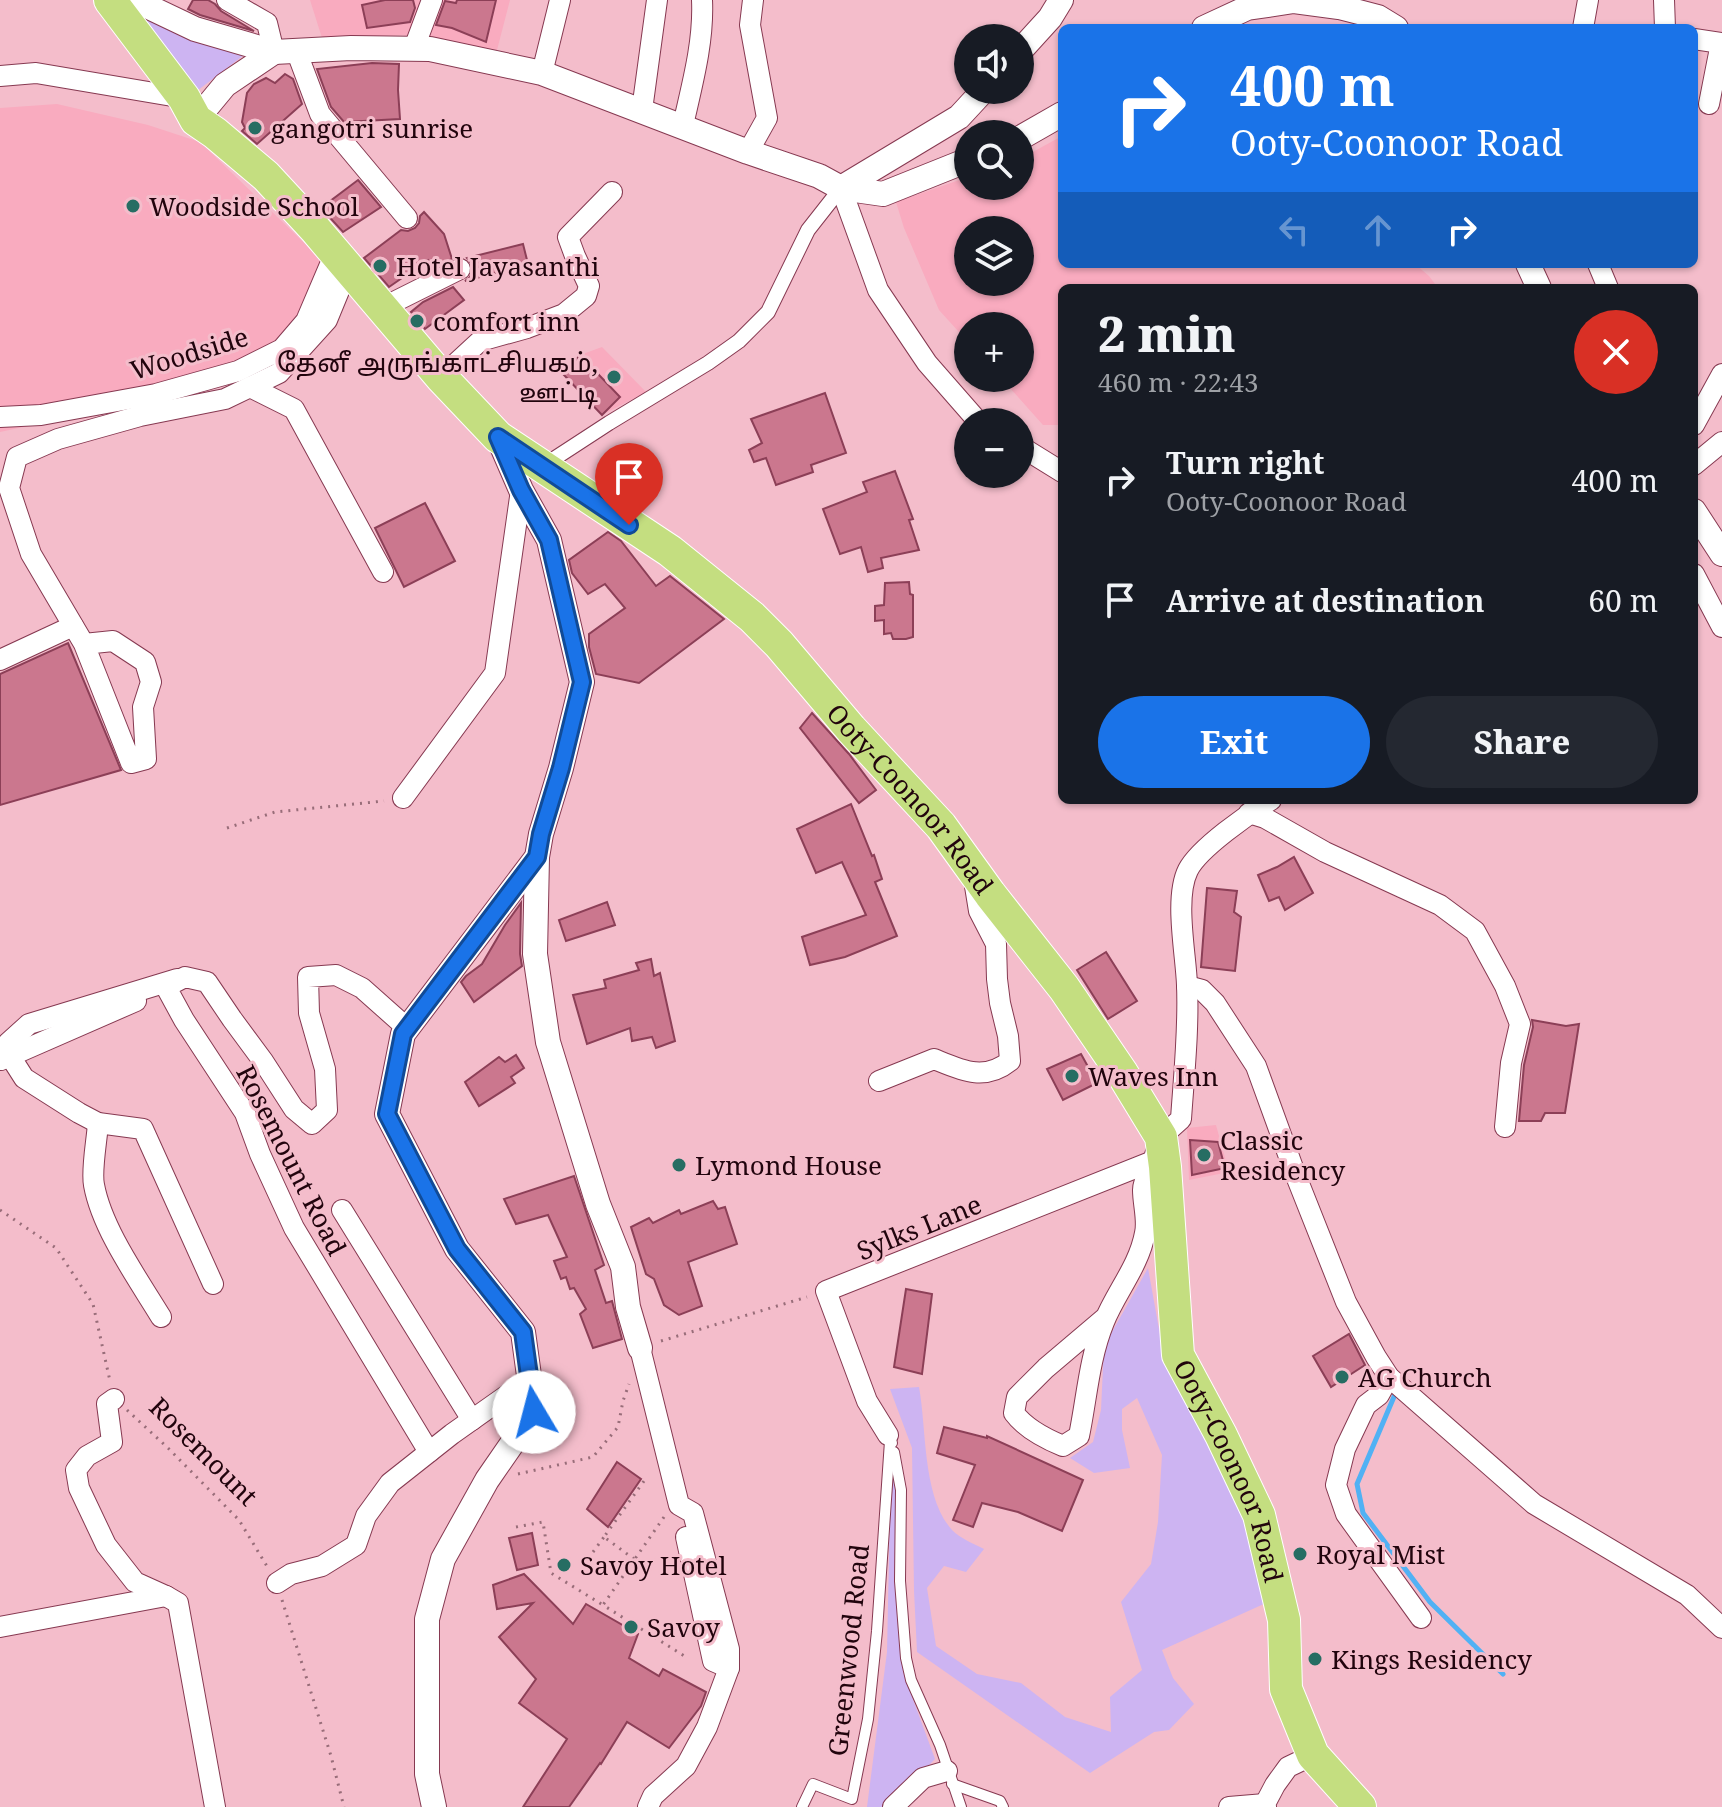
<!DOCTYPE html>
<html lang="en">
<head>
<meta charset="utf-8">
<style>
  :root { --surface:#171b24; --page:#242831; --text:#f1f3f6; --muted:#9ea1a6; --accent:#1a73e8 }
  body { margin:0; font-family:"Noto Serif","Noto Sans Tamil",serif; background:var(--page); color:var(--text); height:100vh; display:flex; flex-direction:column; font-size:30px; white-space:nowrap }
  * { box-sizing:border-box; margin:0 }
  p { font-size:26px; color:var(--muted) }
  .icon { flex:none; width:44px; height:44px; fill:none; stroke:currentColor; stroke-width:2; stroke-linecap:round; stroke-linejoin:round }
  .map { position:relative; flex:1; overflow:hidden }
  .drawer { position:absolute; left:1058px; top:284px; width:640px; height:520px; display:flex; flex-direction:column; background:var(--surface); border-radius:12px; box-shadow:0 2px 6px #0004 }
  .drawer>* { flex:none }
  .hud { position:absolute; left:1058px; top:24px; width:640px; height:244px; border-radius:12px; box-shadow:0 2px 6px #0004; background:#1a73e8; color:#fff; overflow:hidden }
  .tools { position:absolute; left:954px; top:24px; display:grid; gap:16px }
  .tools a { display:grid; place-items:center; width:80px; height:80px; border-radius:50%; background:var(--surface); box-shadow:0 2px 6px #0004; font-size:40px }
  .pin { position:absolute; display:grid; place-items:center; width:68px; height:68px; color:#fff; margin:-82px -34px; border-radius:50% 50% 50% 0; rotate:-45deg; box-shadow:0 0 8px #0007 }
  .pin .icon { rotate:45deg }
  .me { position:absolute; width:88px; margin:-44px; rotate:352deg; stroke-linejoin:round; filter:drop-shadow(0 0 6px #0008) }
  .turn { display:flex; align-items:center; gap:28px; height:168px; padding:0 40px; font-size:36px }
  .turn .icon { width:104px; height:104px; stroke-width:2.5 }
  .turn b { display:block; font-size:56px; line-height:68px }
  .lanes { display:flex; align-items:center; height:76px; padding:0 40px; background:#0003; justify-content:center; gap:40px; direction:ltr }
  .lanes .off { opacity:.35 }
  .round { display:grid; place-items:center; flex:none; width:84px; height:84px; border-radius:42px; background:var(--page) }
  .summary { display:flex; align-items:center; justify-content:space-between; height:136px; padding:0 40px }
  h1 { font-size:48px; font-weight:800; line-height:60px }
  .cta { display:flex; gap:16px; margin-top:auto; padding:16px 40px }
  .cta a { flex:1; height:92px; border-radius:48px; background:var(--accent); color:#fff; font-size:32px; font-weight:800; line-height:92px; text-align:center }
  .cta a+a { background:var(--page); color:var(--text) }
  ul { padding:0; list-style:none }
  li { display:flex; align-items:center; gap:24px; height:120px; padding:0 40px }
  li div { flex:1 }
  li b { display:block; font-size:30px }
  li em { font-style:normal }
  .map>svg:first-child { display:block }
  .built { fill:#f9abbf; fill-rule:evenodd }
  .green { fill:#cdb4f2 }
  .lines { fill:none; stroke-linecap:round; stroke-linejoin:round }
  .stream { stroke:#51b1f4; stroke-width:5 }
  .building { fill:#cb778e; stroke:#8c3f57; stroke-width:2 }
  .service-casing { stroke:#863951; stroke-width:12 }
  .pedestrian-casing { stroke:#863951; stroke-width:16 }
  .minor-casing { stroke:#863951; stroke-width:22 }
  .tertiary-casing { stroke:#863951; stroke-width:26 }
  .trunk-casing { stroke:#fff; stroke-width:34 }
  .path { stroke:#986d79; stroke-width:3; stroke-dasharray:2 6; stroke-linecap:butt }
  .service { stroke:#fff; stroke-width:10 }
  .pedestrian { stroke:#fff; stroke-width:14 }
  .minor { stroke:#fff; stroke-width:20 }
  .tertiary { stroke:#fff; stroke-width:24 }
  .trunk { stroke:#c4de80; stroke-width:32 }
  .route-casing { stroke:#114b97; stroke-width:20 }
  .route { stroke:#1a73e8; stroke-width:14 }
  .poi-dot { fill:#266d63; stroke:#f4bdcb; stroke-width:3 }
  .labels { text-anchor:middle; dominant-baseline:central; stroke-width:6; stroke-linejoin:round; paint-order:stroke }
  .poi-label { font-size:26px; fill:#21040d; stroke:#f4bdcb; text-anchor:start }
  .street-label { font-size:26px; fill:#21040d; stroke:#f4bdcb }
</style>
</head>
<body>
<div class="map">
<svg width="1722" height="1807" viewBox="0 0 1722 1807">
  <rect width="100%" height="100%" fill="#f4bdcb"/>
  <g class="built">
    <polygon points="310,0 510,0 497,50 403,35 322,38"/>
    <polygon points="57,104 148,125 200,142 331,269 273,361 135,403 0,432 0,108"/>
    <path d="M1062,136V264H1415L1429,276L1438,288H1062V425H1043L1001,378H1020V326H968V342L939,310L904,228L896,202L968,177V186H1020V159ZM968,230H1020V282H968Z"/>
    <polygon points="602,347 646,392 602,415 563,374 580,355"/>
    <polygon points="1216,1125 1229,1172 1189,1180 1187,1128"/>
  </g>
  <g class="green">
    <polygon points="129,7 244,55 193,94"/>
    <path d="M1148,1268L1164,1357L1248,1521L1266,1603L1162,1650L1173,1678L1194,1704L1169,1730L1154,1732L1090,1773L917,1652L914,1591L912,1448L890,1389L919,1387C927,1430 922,1496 952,1530C960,1538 974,1544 984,1549L966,1572L944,1566L927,1588L936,1646L977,1674L1021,1683L1065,1717L1111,1732L1110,1697L1142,1670L1121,1602L1151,1564L1158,1522L1162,1455L1137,1398L1122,1409V1430L1130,1468L1094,1473L1070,1458L1093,1442L1101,1410L1104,1346Z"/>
    <polygon points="891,1459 894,1460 898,1522 903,1656 907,1683 935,1759 888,1807 867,1807 887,1652"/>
  </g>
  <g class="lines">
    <polyline class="stream" points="1396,1392 1357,1484 1363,1513 1430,1602 1503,1674"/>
  </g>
  <g class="building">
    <polygon points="193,0 208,0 215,4 221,11 254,31 200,15 188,9"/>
    <polygon points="385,0 413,0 415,8 410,22 367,28 362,5"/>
    <polygon points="457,0 496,0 486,42 452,28 436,25 445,1 456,3"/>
    <polygon points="372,63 399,64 398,90 400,119 344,122 331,107 317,69"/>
    <polygon points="285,74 293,79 302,104 257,144 242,131 245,128 242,122 247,93 254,84 266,78 275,83"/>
    <polygon points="358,180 381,207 343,232 321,208"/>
    <polygon points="424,212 444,234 452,259 435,267 428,260 389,287 364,258 401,230 408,231 415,228 419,223 420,216"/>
    <polygon points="523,244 528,264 465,281 470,277 473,271 472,264 467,258"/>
    <polygon points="453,287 464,300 425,329 411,312 423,302"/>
    <polygon points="580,355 620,397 602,415 563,374"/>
    <polygon points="825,393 846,453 811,465 813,472 776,485 766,458 754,462 749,450 762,443 751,419"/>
    <polygon points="895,471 913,519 909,520 919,550 881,558 883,568 868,572 861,547 840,554 823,509 867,492 863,482"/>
    <polygon points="425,503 455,561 404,587 375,528"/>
    <polygon points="608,532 621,541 656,586 670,576 724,619 639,683 596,674 589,647 589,634 625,608 605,584 588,594 572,573 569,560"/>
    <polygon points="909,582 910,594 913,595 913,637 906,639 893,639 891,633 884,634 884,620 875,621 875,606 884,605 885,583"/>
    <polygon points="68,643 121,770 0,805 0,674"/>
    <polygon points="812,713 849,754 876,790 859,803 800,728"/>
    <polygon points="851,804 872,856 874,855 882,879 875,882 897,936 845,957 810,965 802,937 866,915 842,862 816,873 797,829"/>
    <polygon points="1294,857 1313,893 1285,910 1279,897 1269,901 1258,875 1277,867"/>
    <polygon points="1207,888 1237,891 1234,912 1241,917 1235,971 1201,967"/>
    <polygon points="607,902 615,925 566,941 559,920"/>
    <polygon points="521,903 520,954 522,966 474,1002 461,982 466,976 482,964 505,925"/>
    <polygon points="1106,952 1137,1001 1108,1019 1077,970"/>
    <polygon points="651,959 654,976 660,973 675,1041 656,1048 652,1037 632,1041 630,1028 587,1044 573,995 606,988 604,980 639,970 636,963"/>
    <polygon points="1532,1020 1566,1026 1579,1024 1565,1113 1545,1113 1541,1121 1519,1121 1524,1065 1533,1027"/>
    <polygon points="1081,1054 1097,1083 1063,1100 1047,1069"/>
    <polygon points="516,1055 524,1068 511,1077 515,1083 479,1106 465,1082 499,1057 505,1062"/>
    <polygon points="1190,1140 1218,1142 1225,1168 1192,1175"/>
    <polygon points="574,1176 604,1265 595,1270 606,1303 612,1301 622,1339 593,1348 580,1314 586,1309 574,1288 570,1289 566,1277 561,1279 554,1261 567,1257 548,1215 516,1224 504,1199"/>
    <polygon points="713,1201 718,1209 725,1207 737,1244 688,1262 702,1306 679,1315 664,1305 654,1279 646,1274 631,1227 649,1218 653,1223 679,1210 681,1214"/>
    <polygon points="906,1289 932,1294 922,1374 894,1367"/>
    <polygon points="1349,1334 1365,1365 1331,1387 1313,1356"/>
    <polygon points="944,1427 987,1438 987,1436 1083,1480 1062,1531 1018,1512 982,1503 973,1527 953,1520 975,1465 937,1453"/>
    <polygon points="617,1462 641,1479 608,1527 587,1509"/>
    <polygon points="532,1533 538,1565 517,1570 509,1538"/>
    <polygon points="524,1574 573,1624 586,1604 638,1634 629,1658 659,1676 663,1669 706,1692 701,1706 669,1748 627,1722 601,1764 600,1763 569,1807 523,1807 567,1739 519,1703 536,1679 499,1637 533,1603 497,1609 493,1585"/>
  </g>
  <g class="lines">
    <defs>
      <g id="service">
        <polyline points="894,1452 901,1490 900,1581 906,1658 911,1680 940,1745 961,1807"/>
        <polyline points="952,1784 1000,1801 1003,1807"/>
        <polyline points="802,1807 813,1784 852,1799 868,1719 877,1631 890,1441 892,1443"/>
      </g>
      <polyline id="pedestrian" points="543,466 609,423 708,363 739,341 768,312 808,230 841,188"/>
      <g id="minor">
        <polyline points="227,0 267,23 274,52"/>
        <polyline points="1664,0 1665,28"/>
        <polyline points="1583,28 1588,0"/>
        <polyline points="1694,39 1721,43 1709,104"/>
        <polyline points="414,48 432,0"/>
        <polyline points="296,50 320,114 407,218"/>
        <polyline points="542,73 560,0"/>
        <polyline points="0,76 36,73 184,98"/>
        <polyline points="642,110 657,0"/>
        <path d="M683,125C692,85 704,42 702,0"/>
        <polyline points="748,152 767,118 750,25 753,0"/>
        <polyline points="841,188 878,290 927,363 976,419 980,422"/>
        <polyline points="1598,264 1608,288"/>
        <polyline points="382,308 460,269"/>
        <polyline points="441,377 480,341 527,328 564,314 586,296 589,286 575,256 568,237 612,192"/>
        <polyline points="250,387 294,409 383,572"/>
        <polyline points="0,417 41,415 156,394 238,371 282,349 306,321 335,253"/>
        <polyline points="1694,425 1722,374"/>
        <polyline points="1020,446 1062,472"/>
        <polyline points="1694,465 1722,442"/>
        <polyline points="1694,574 1722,627"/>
        <polyline points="84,644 131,763 146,759 143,707 151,682 145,662 113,641 84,644 31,554 9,488 17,457 58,439 140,416 225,399 279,373 327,320 348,269"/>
        <polyline points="0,660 73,626"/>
        <polyline points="403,798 495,673 521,490"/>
        <polyline points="1249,813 1265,818 1325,852 1440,905 1475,931 1505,986 1520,1024 1511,1063 1505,1127"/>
        <polyline points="177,979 29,1024 8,1043 10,1056 24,1078 79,1113 98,1123 143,1129 213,1284"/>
        <polyline points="1187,986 1202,990 1215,1003 1256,1066 1296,1176 1346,1302 1376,1357 1389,1377 1534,1504 1687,1595 1722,1628"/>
        <polyline points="407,1028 362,988 336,975 308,977 309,1013 325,1069 327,1110 312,1124 294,1109 263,1061 232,1019 207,982 185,977 166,987 184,1020 245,1113 260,1154 294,1228 429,1452"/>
        <polyline points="1,1060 136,1001"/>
        <path d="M879,1081L934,1059C961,1070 984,1082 1010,1061L1008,1036L1000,1003L997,979L996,944L979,911L974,880"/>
        <path d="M98,1123C97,1140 91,1170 94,1185C102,1229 138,1279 161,1317"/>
        <polyline points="342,1210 472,1420"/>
        <path d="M1105,1318L1046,1368L1017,1397L1014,1413C1025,1428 1046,1439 1063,1446L1079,1436C1087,1397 1089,1359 1104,1322C1116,1292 1139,1266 1145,1233C1148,1220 1143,1204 1143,1190C1143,1181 1149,1170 1153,1161"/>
        <polyline points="640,1348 679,1505 693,1513 729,1649 729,1668 707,1727 686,1766 653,1796 648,1807"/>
        <polyline points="1389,1377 1379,1395 1366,1405 1345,1449 1336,1485 1346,1514 1421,1618"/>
        <path d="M888,1435L867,1401L826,1291L1153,1161L1161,1137L1181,1119C1184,1075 1189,1029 1187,985C1186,954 1174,898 1188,870C1199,848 1250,813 1271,800"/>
        <polyline points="686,1537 713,1661 729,1668"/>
        <polyline points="277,1583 291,1574 322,1566 356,1545 366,1516 390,1483 452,1434 530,1379"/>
        <polyline points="166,1596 178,1603 215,1807"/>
        <polyline points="0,1627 166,1596 135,1582 106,1545 79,1488 76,1470 87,1456 112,1442 107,1404 114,1399"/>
        <polyline points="893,1807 923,1778 947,1771"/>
        <polyline points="1229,1807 1265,1804"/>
        <polyline points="1266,1807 1265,1804 1275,1785 1288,1767 1313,1755"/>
      </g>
      <g id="tertiary">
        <polyline points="134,0 195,29 274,52 351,48 430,49 542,73 748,152 819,176 841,188 883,194 968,160"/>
        <polyline points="1204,28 1247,8 1294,1 1339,7 1378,17 1396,28"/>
        <polyline points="1020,51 1050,18 1061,0"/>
        <polyline points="196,120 225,85 274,52"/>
        <polyline points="1020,138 1062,114"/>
        <polyline points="841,188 959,117 984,90"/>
        <polyline points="1528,264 1539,288"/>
        <polyline points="1694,511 1722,554"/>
        <polyline points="537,857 535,954 548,1042 598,1204 623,1267 628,1307 640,1348"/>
        <polyline points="434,1807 427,1774 427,1619 443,1559 487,1480 534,1412 523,1332 457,1249 387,1114 403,1034 537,857 541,834 561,768 582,682 549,540 521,490 498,437"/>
      </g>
      <g id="trunk">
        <path id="s1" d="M110,0L184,98L196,120L215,133L266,176L315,229L441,377L498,437L670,551L752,617L779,644L851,729L941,826L990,894L1064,988L1122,1073L1161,1137L1165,1167L1178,1355L1221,1435L1259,1515L1284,1620L1286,1689L1313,1755L1360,1807"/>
      </g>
    </defs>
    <use href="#service" class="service-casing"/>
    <use href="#pedestrian" class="pedestrian-casing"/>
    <use href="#minor" class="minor-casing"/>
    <use href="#tertiary" class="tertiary-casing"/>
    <use href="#trunk" class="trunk-casing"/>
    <g class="path">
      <polyline points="227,828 275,812 384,801"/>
      <polyline points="0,1210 56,1248 93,1304 110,1381"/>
      <polyline points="661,1341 807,1297"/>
      <polyline points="127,1410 169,1449 239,1520 268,1568"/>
      <polyline points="518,1474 593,1457 618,1427 623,1401 629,1384"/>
      <polyline points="664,1517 603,1605 686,1657"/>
      <polyline points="516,1527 543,1522 551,1573 603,1605"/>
      <polyline points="593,1552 604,1537"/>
      <polyline points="634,1559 604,1537 644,1481"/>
      <polyline points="282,1600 331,1756 344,1807"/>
    </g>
    <use href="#service" class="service"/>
    <use href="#pedestrian" class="pedestrian"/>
    <use href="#minor" class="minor"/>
    <use href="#tertiary" class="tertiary"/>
    <use href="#trunk" class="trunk"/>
  </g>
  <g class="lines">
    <defs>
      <polyline id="route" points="534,1412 523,1332 457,1249 387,1114 403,1034 537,857 541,834 561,768 582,682 549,540 521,490 498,437 629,525"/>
    </defs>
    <use href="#route" class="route-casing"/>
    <use href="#route" class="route"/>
  </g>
  <g class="poi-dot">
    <circle cx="255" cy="128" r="8"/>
    <circle cx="133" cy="206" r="8"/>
    <circle cx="380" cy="266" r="8"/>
    <circle cx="417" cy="321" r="8"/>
    <circle cx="614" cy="377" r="8"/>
    <circle cx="1072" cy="1076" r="8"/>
    <circle cx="1204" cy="1155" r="8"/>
    <circle cx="679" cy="1165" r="8"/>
    <circle cx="1342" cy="1377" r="8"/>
    <circle cx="1300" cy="1554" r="8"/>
    <circle cx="564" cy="1565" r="8"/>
    <circle cx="631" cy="1627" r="8"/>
    <circle cx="1315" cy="1659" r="8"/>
  </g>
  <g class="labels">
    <g class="poi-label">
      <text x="271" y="128">gangotri sunrise</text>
      <text x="149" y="206">Woodside School</text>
      <text x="396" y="266">Hotel Jayasanthi</text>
      <text x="433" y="321">comfort inn</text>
      <text x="598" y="362" text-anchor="end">தேனீ அருங்காட்சியகம்,<tspan x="598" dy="30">ஊட்டி</tspan></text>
      <text x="1088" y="1076">Waves Inn</text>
      <text x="1220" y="1140">Classic<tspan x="1220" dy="30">Residency</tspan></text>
      <text x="695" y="1165">Lymond House</text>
      <text x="1358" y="1377">AG Church</text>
      <text x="1316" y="1554">Royal Mist</text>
      <text x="580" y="1565">Savoy Hotel</text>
      <text x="647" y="1627">Savoy</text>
      <text x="1331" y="1659">Kings Residency</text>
    </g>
    <g class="street-label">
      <text transform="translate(189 353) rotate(-17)">Woodside</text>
      <text stroke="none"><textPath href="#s1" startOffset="1140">Ooty-Coonoor Road</textPath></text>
      <text transform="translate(292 1160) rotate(63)">Rosemount Road</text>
      <text transform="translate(919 1227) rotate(-22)">Sylks Lane</text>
      <text transform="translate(204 1451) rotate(45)">Rosemount</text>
      <text stroke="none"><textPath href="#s1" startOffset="1908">Ooty-Coonoor Road</textPath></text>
      <text transform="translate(848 1650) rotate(-84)">Greenwood Road</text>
    </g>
  </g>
</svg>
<div class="tools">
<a><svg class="icon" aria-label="sound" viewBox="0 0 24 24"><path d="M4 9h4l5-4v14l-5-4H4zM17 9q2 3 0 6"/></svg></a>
<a><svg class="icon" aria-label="search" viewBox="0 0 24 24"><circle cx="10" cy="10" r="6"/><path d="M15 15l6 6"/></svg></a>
<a><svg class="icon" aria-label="layers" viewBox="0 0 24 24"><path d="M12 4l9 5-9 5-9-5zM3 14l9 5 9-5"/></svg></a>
<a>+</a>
<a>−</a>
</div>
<div class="pin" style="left:629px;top:525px;background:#d93025"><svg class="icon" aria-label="arrive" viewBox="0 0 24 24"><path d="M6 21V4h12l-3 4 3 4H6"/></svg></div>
<svg class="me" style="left:534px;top:1412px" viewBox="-20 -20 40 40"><circle r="19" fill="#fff"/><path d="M0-13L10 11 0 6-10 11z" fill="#1a73e8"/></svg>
<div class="hud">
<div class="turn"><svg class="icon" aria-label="right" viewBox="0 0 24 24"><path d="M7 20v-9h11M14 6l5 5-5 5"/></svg><div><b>400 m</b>Ooty-Coonoor Road</div></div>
<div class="lanes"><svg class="icon off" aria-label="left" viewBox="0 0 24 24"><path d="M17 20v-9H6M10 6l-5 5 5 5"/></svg><svg class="icon off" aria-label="ahead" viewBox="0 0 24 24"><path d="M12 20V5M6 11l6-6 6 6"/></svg><svg class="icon" aria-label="right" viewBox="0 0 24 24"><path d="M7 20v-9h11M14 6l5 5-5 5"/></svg></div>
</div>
<section class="drawer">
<div class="summary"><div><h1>2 min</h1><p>460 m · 22:43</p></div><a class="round" style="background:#d93025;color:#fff"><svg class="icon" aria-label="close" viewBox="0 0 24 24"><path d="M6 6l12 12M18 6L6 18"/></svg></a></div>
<ul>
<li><svg class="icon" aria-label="right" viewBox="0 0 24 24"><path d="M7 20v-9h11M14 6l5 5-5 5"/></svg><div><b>Turn right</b><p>Ooty-Coonoor Road</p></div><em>400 m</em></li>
<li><svg class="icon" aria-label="arrive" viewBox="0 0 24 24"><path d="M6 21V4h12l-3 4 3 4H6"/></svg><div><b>Arrive at destination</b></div><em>60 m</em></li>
</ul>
<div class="cta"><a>Exit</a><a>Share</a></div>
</section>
</div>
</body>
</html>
